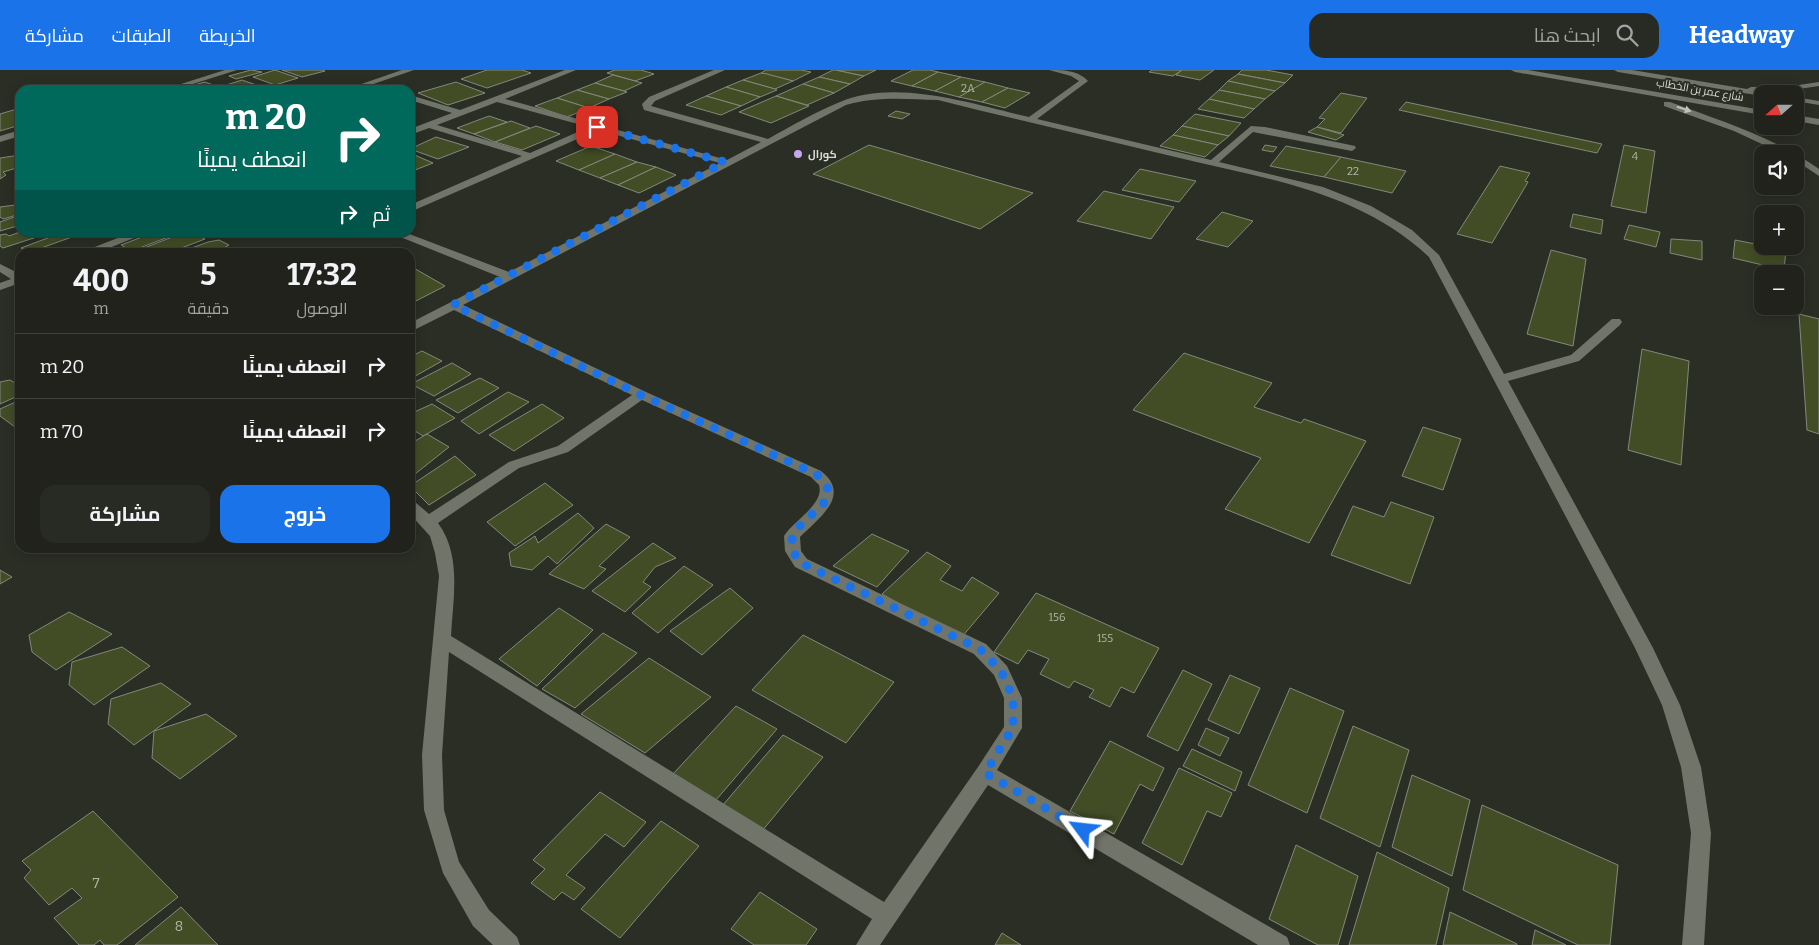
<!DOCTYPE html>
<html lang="ar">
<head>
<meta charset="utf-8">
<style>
  :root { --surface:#20221b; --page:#282a24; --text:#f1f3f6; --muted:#a2a4a3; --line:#3d3f3a; --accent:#1a73e8 }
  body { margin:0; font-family:Bitter,Cairo,serif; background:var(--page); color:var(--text); direction:rtl; height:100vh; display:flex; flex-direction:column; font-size:19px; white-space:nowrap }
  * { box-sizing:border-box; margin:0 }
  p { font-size:16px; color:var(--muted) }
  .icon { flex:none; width:28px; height:28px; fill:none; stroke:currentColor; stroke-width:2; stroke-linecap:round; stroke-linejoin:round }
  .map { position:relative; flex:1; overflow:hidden; direction:ltr }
  .sheet { position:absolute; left:15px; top:178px; width:400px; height:305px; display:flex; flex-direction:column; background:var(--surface); border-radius:15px; box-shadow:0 2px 12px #0003,0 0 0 1px var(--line); direction:rtl }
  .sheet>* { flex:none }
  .top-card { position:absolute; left:15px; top:15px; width:400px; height:152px; border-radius:15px; box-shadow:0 2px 12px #0003,0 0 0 1px var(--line); direction:rtl; background:#00695c; color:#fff; overflow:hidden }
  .needle { width:32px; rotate:249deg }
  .fabs { position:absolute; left:1754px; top:15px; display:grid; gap:10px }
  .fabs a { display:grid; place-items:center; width:50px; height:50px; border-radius:10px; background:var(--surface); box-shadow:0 2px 12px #0003,0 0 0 1px var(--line); font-size:25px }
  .pin { position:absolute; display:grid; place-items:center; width:42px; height:42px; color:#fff; margin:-21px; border-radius:10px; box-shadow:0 2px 8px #0006 }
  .me { position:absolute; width:55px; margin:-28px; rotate:300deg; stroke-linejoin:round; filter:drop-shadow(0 0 4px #0008) }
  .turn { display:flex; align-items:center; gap:18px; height:105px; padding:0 25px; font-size:22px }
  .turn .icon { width:65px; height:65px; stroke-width:2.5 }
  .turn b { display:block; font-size:35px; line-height:42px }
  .then { display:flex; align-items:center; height:48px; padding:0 25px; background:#0003; gap:10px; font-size:19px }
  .eta { display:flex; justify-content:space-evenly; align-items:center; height:85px; text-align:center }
  .eta b { font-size:30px; font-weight:700; line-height:35px }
  .button { display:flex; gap:10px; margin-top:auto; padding:10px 25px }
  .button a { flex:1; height:58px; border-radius:15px; background:var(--accent); color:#fff; font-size:20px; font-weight:700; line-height:58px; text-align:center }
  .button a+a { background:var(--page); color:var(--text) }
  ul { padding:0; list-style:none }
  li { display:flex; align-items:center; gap:15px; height:65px; padding:0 25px; border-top:1px solid var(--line) }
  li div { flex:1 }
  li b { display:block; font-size:19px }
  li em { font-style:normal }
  header { display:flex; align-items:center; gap:30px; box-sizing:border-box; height:70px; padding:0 25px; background:var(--accent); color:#fff }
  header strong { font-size:24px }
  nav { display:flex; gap:28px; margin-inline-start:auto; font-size:18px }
  .search { width:350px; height:45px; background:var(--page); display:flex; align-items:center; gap:12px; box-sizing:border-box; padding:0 18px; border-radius:15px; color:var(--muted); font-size:19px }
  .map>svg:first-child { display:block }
  .building { fill:#424d26; stroke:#84887c }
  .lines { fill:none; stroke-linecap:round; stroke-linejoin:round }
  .minor { fill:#707469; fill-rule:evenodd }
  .oneway { fill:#bec1b9 }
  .route { stroke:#1a73e8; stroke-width:9; stroke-dasharray:0 16.2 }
  .poi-dot { fill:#c5a7f1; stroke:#2b2e24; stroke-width:2 }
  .labels { text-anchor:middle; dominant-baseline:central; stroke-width:4; stroke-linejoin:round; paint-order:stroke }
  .number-label { font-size:11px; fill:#b2b8a8 }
  .far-street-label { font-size:11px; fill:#d8dbd4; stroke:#2b2e24 }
  .far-poi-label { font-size:11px; font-weight:bold; fill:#d8dbd4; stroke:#2b2e24; text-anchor:start }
  .near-number-label { font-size:14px; fill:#b2b8a8 }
</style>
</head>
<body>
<header>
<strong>Headway</strong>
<div class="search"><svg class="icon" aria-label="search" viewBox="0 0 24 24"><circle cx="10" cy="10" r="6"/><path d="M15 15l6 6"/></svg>ابحث هنا</div>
<nav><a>الخريطة</a><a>الطبقات</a><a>مشاركة</a></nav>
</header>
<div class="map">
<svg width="1819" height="875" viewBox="0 0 1819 875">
  <rect width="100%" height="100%" fill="#2b2e24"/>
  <g class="building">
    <polygon points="251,0 262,2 236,9 229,6"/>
    <polygon points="275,0 298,8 275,15 253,7"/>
    <polygon points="282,0 323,0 325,1 302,7"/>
    <polygon points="487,0 522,0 531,3 487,18 461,9"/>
    <polygon points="615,0 641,0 654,4 635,11 607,3"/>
    <polygon points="766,0 801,0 811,2 793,11 761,3"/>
    <polygon points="833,0 836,0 864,6 850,14 819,7"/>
    <polygon points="836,0 876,0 864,6"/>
    <polygon points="913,0 930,0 938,2 912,16 891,11"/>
    <polygon points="1152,0 1182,0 1173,6 1149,2"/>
    <polygon points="1182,0 1214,0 1200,10 1176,5"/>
    <polygon points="1242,0 1266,0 1293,5 1285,13 1238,4"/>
    <polygon points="938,2 961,7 935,21 912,16"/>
    <polygon points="761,3 767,4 793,11 775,19 743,10"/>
    <polygon points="1238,4 1285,13 1275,21 1228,11"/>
    <polygon points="613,5 635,11 642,13 624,21 595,13"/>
    <polygon points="819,7 850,14 834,23 803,14"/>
    <polygon points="961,7 985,12 959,27 935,21"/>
    <polygon points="242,10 265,18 258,20 211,20"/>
    <polygon points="743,10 775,19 777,20 760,27 726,17"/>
    <polygon points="1228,11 1275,21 1265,29 1219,20"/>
    <polygon points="205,12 216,16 203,20 176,20"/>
    <polygon points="456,12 485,23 448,35 418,23"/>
    <polygon points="985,12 1008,18 982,32 959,27"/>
    <polygon points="595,13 624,21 627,22 609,29 577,20"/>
    <polygon points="803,14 834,23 807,35 776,26"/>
    <polygon points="726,17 760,27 741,36 706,26"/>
    <polygon points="1008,18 1030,23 1005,38 982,32"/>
    <polygon points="577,20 609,29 589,38 557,28"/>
    <polygon points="1219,20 1265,29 1254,39 1209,29"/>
    <polygon points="1341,23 1367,28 1341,63 1317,57 1325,49 1319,48"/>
    <polygon points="706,26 741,36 721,45 686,35"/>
    <polygon points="776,26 809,36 771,53 739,42"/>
    <polygon points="557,28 589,38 567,47 535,36"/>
    <polygon points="1209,29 1254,39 1244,48 1198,39"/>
    <polygon points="1406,32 1602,74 1597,83 1399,40"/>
    <polygon points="20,38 20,55 0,61 0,44"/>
    <polygon points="896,41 910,44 902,49 888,46"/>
    <polygon points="1195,44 1241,53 1229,66 1182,56"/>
    <polygon points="489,46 507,52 474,64 457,58"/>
    <polygon points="511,51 530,58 495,72 474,64"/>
    <polygon points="536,56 560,64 522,80 495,72"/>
    <polygon points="1182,56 1229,66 1218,75 1173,65"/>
    <polygon points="1317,57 1344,65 1336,70 1308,62"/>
    <polygon points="1173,65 1218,75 1205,87 1160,76"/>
    <polygon points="436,67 469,77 438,89 410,79"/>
    <polygon points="869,75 1033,123 980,159 813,104"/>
    <polygon points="1265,75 1277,77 1273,82 1262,80"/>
    <polygon points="1624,75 1655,81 1646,143 1611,136"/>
    <polygon points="591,76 615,84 579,100 556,91"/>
    <polygon points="1286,76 1341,87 1324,107 1270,96"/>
    <polygon points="410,83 433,93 410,102"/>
    <polygon points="615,84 637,92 600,108 579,100"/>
    <polygon points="20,85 20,93 14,94 20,97 3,102 6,105 0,109 0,88"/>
    <polygon points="1341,87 1406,101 1392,123 1324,107"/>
    <polygon points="637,92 656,97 618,115 600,108"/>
    <polygon points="1500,96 1530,103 1525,111 1528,112 1492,173 1457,164"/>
    <polygon points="656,97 676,105 639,123 618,115"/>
    <polygon points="1140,99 1196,111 1179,132 1122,120"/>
    <polygon points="1104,121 1174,137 1151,169 1077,151"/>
    <polygon points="15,135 20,138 20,144 3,149 0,147 0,137"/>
    <polygon points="1222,142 1253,151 1228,177 1196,169"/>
    <polygon points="1573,144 1603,150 1601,164 1570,157"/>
    <polygon points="20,145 20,158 17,156 0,161 0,152"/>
    <polygon points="1629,155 1660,162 1656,177 1624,169"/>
    <polygon points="20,162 41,162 38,164 43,165 3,178 0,176 0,165 6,164 9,166"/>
    <polygon points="55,162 86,162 30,182 21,178 53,166"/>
    <polygon points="155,162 181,162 132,181 121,175"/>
    <polygon points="185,162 191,162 205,169 171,182 134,182"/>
    <polygon points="1671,169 1702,171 1702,190 1670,183"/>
    <polygon points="219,170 229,175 217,182 181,182 208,172"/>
    <polygon points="1735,170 1786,180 1784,200 1733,188"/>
    <polygon points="1551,180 1586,189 1573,276 1527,264"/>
    <polygon points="412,197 445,216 410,234 410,198"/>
    <polygon points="1799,244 1819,249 1819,364 1807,360"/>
    <polygon points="1642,279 1689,291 1681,395 1628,380"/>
    <polygon points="422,281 442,291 410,309 410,287"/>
    <polygon points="1184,283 1272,313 1254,337 1301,353 1304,349 1366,371 1309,473 1225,439 1261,388 1133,340"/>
    <polygon points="452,293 471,304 434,326 411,314"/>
    <polygon points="480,308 499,318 458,343 436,330"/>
    <polygon points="10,310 20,316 20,325 0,334 0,312"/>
    <polygon points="508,322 529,332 479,364 461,351"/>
    <polygon points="20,330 20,355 15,357 0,346 0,339"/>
    <polygon points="432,334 455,348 423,366 415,361 410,365 410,344"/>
    <polygon points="542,334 564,348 514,381 489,365"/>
    <polygon points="1423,357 1461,369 1443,420 1402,406"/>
    <polygon points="427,364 449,377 410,408 410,374"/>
    <polygon points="455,386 476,405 429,435 410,416"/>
    <polygon points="545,413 573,435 515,476 487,452"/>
    <polygon points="1391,432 1434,447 1410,514 1331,485 1353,436 1384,447"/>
    <polygon points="578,443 594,458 557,494 548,486 532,500 511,496 509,483 535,466 538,473"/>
    <polygon points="606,454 630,467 599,496 606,499 584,519 549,504"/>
    <polygon points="872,464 909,481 877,517 833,496"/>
    <polygon points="653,473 676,488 655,497 643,512 651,517 625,542 592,521"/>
    <polygon points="927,482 951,496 940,510 962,521 972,507 999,523 961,568 882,524"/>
    <polygon points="684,496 713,515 658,563 632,543"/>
    <polygon points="0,500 12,507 0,514"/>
    <polygon points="730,518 753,538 702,585 670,561"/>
    <polygon points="1036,523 1159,578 1134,623 1121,617 1110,637 1089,627 1094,620 1074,611 1069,618 1040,604 1049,589 1028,580 1018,594 994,582"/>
    <polygon points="559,538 593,560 537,616 499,589"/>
    <polygon points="69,542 112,564 56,600 32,582 29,565"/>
    <polygon points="603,563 637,583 575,638 542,619"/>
    <polygon points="803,565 894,612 846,673 752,620"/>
    <polygon points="122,577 150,596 94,635 69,615 72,592"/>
    <polygon points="649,588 711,627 645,683 581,644"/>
    <polygon points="1183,600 1212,614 1178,681 1147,666"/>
    <polygon points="1230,605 1260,618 1239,664 1208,650"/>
    <polygon points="161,613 191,634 134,675 108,654 111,629"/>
    <polygon points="1290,618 1344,641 1307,743 1248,715"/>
    <polygon points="736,636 777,659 716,730 673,704"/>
    <polygon points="206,644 237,666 180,709 152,688 154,661"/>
    <polygon points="1353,656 1409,680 1380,777 1320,748"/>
    <polygon points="1206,658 1229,668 1220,686 1198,675"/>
    <polygon points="783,665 823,687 762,761 722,736"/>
    <polygon points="1110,671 1164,698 1153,721 1140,714 1114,764 1070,741"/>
    <polygon points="1192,679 1242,702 1235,721 1183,696"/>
    <polygon points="1179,698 1232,723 1221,747 1207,741 1182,795 1142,773"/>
    <polygon points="1412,705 1470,730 1452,806 1392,777"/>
    <polygon points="600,722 646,752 624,777 605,764 566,805 585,818 574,830 562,822 554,830 531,813 545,799 533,790"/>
    <polygon points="1482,735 1618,795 1610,875 1578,875 1463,820"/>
    <polygon points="93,741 178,827 117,875 104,875 100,870 94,875 79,875 54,848 82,828 72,818 49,835 24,808 31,800 22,791"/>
    <polygon points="661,751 699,776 620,868 581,839"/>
    <polygon points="1296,775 1358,806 1338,875 1318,875 1269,849"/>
    <polygon points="1377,782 1449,818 1436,875 1349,875"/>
    <polygon points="760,822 817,859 806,875 754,875 731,859"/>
    <polygon points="181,837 218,875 135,875"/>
    <polygon points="1450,842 1517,874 1517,875 1443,875"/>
    <polygon points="1535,860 1566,875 1532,875"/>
    <polygon points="1002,863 1021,875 995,875"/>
  </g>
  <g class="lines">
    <g class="minor">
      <polygon points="225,0 237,0 174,20 162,20"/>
      <polygon points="402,0 414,0 356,20 344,20"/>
      <path d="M565,0H576L505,29L727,90L761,72L644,40L642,34L649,27L714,0H725L655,31L651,36L768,69C791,56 815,42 840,32C896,8 972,34 1029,47L1079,11L1071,6L1049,0C1063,0 1078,0 1088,11L1037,49L1211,90L1251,56L1265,57L1355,76L1356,78L1352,81L1253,62L1219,92L1323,117L1371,136L1412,160L1439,185L1504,304L1571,285L1612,249H1620L1622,252L1620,255L1579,291L1508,311L1653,578L1680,635L1701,697L1711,763L1704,875H1682L1691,763L1681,697L1662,635L1635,578L1429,187C1357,119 1260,108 1167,85C1091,67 1014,49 938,30C906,29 877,26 846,35L463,235L646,322L821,401C852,425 819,448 800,467L801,481L807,489L986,574L1007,596L1022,628V658L997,700L1287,867L1290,875H1258L988,715L880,875H856L872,849L449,582L442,685L444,740L459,792L489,840L517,867L520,875H493L473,856L443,803L424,740L422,685L439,506L435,483L430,466L410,444V431L415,432L429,444L509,392L558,376L632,325L454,240L410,262V253L500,207L388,162H404L509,202L720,93L598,60L410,142V135L522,86L429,58L410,65V59L452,43L410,30V25L460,40ZM497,32L589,57L530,83L437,55ZM642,330L811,407L819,415C825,434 793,451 784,466L785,481L795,497L974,584L994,605L1004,628V657L978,697L884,832L451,566C453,528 462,486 438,453L519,398L568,382Z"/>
      <polygon points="1511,0 1528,0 1762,40 1762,45 1515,2"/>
      <polygon points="1614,0 1632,0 1747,19 1751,17 1792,16 1819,12 1819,16 1792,20 1760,21 1766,24 1762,24 1762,26 1618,2"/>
      <polygon points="1795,27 1819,31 1819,35 1795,31"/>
      <path d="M1664,32H1670C1721,51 1774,67 1819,99V106L1795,90V84H1783L1734,61L1664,36Z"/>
      <polygon points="1795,45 1819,49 1819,55 1795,51"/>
      <polygon points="20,60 20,66 0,72 0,66"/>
      <polygon points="133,162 149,162 99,182 86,182 87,180"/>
      <polygon points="0,194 20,204 20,213 0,220 0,213 11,209 0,202"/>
    </g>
  </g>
  <defs><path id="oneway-solid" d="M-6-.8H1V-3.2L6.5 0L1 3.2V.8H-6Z" transform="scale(1.25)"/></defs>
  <use class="oneway" href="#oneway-solid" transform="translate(1684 39) rotate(18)"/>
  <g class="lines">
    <path class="route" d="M597,57L725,92L453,235L641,325L816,404C861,440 762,449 801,493L980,579L1001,601L1013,628V658L985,703L1083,760"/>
  </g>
  <circle class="poi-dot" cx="798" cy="84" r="5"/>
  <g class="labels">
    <g class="number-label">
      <text x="968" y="18">2A</text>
      <text x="1635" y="86">4</text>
      <text x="1353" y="101">22</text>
      <text x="1057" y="547">156</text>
      <text x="1105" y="568">155</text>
    </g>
    <g class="far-street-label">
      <text transform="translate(1700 20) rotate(10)">شارع عمر بن الخطاب</text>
    </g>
    <g class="far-poi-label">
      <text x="808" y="84">كورال</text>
    </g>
    <g class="near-number-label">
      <text x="96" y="813">7</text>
      <text x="179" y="856">8</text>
    </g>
  </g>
</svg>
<div class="fabs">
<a><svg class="needle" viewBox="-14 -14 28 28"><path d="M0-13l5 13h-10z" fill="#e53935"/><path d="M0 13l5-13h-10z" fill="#a2a4a3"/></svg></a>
<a><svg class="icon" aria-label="sound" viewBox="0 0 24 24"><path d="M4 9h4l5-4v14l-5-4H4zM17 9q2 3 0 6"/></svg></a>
<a>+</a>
<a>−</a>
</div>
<div class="pin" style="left:597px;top:57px;background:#d93025"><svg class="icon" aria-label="arrive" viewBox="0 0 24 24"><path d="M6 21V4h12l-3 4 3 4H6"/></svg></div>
<svg class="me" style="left:1083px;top:760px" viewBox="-20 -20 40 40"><path d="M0-17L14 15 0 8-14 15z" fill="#1a73e8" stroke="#fff" stroke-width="4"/></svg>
<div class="top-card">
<div class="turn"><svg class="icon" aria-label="right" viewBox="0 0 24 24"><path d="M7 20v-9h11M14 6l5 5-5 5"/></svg><div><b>20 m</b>انعطف يمينًا</div></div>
<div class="then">ثم<svg class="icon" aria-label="right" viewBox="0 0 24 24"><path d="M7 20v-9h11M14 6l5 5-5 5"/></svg></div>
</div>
<section class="sheet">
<div class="eta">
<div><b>17:32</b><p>الوصول</p></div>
<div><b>5</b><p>دقيقة</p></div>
<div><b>400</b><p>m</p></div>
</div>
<ul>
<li><svg class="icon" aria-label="right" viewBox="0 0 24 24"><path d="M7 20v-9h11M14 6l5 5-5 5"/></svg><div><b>انعطف يمينًا</b></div><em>20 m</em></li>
<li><svg class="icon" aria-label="right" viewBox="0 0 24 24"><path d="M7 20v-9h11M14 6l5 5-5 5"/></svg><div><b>انعطف يمينًا</b></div><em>70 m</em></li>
</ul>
<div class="button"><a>خروج</a><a>مشاركة</a></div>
</section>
</div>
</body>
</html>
